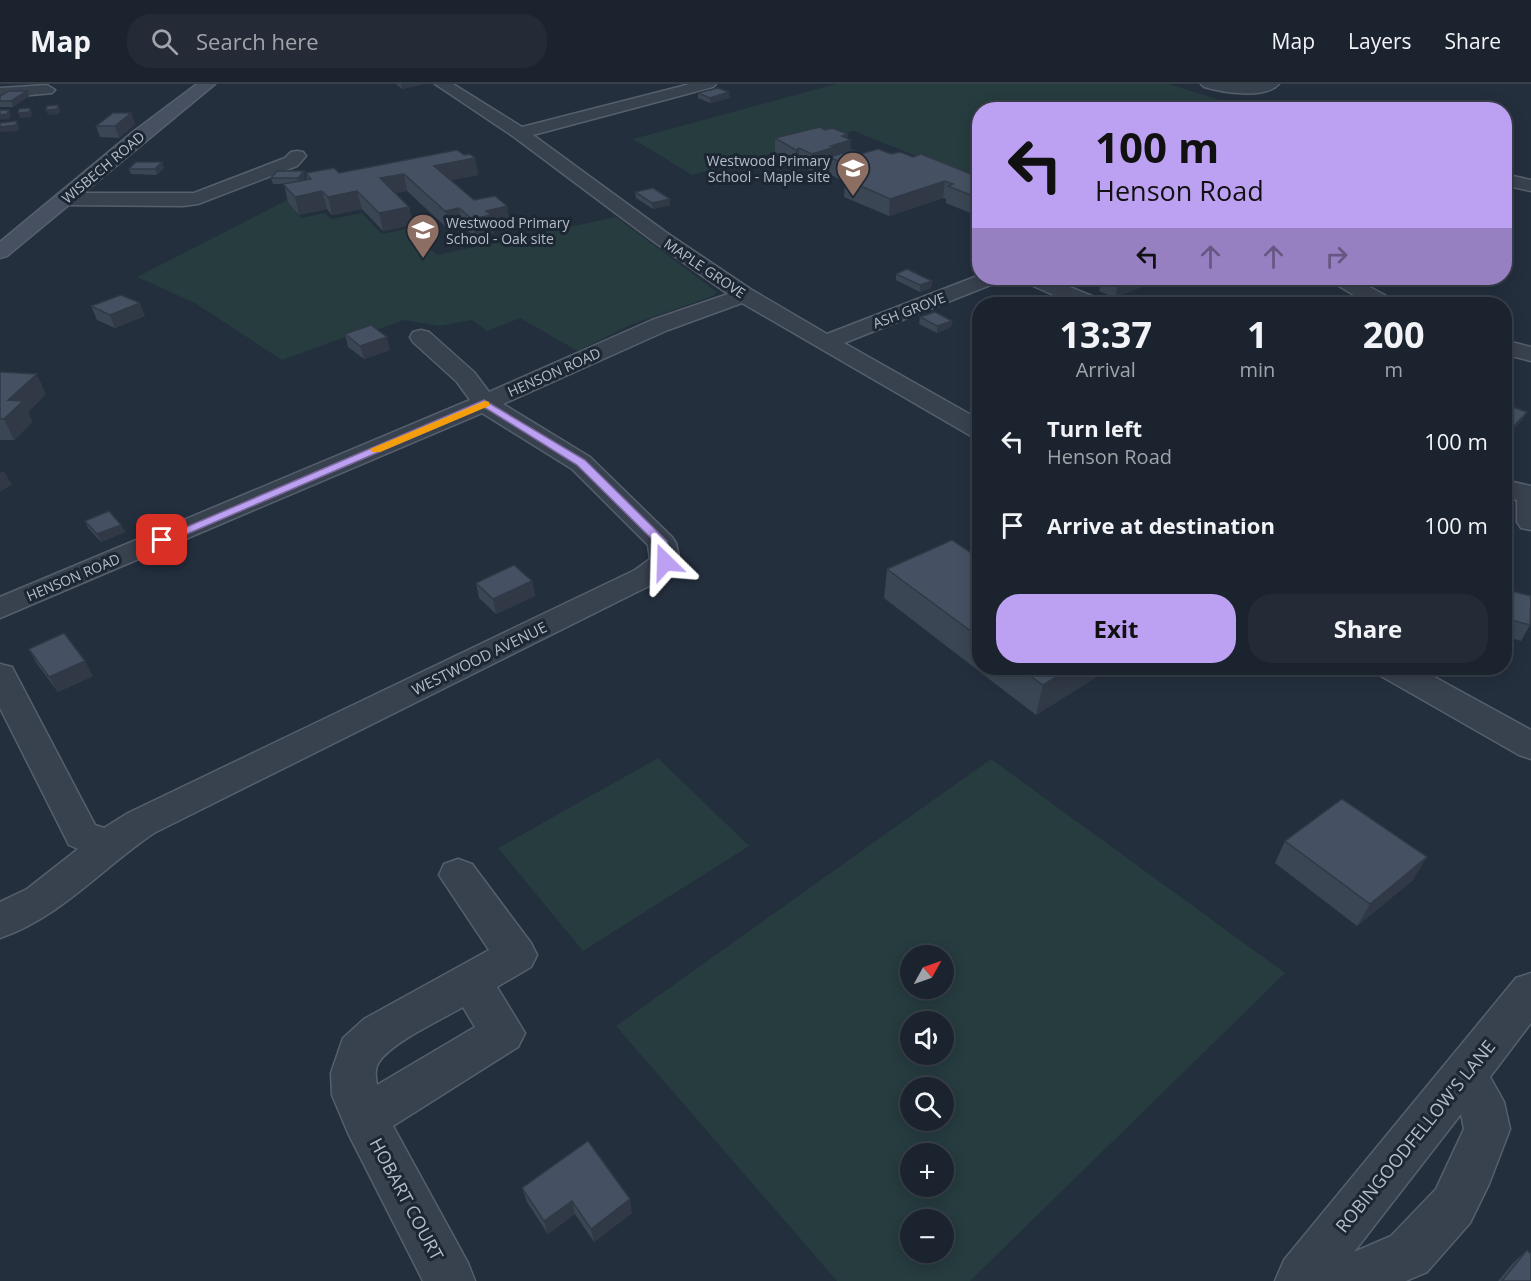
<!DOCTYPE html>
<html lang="en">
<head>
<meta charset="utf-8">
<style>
  :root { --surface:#1b232e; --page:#242b36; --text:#f1f3f6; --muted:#a0a4aa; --line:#39404a; --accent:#bca0f2 }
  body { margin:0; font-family:"Open Sans",sans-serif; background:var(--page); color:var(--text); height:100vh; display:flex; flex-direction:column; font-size:22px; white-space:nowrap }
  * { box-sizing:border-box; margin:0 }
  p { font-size:20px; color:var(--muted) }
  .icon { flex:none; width:33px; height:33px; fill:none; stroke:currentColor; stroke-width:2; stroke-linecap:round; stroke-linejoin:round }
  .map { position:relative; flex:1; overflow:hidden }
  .drawer { position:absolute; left:972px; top:213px; width:540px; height:378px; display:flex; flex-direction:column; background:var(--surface); border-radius:24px; box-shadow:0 3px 15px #0003,0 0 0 2px var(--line) }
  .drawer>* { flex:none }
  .guide { position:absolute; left:972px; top:18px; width:540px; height:183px; border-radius:24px; box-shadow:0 3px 15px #0003,0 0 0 2px var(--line); background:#bca0f2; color:#111; overflow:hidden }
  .needle { width:39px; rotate:50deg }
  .tools { position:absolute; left:900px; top:861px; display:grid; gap:12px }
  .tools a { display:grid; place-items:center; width:54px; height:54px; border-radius:50%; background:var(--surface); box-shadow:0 3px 15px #0003,0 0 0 2px var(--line); font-size:30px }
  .pin { position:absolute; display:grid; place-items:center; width:51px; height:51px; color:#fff; margin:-26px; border-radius:12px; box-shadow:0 3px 9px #0006 }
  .me { position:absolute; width:66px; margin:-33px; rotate:338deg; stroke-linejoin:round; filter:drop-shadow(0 0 4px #0008) }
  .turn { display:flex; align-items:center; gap:21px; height:126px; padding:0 24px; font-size:27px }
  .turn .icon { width:78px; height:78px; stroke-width:2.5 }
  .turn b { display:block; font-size:42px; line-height:51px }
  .lanes { display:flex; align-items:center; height:57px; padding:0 24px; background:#0003; justify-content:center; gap:30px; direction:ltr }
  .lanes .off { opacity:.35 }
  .eta { display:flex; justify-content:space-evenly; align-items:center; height:102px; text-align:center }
  .eta b { font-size:36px; font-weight:700; line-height:42px }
  .button { display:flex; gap:12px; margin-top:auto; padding:12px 24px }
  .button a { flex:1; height:69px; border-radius:24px; background:var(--accent); color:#111; font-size:24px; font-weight:700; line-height:69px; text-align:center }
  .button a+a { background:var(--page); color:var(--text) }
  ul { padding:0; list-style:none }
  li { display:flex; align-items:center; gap:18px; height:84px; padding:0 24px }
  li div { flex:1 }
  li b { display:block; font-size:22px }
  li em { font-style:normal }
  header { display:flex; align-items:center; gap:36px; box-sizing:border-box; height:84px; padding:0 30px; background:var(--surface); border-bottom:2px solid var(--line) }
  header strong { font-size:28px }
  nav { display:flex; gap:33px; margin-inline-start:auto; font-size:21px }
  .search { width:420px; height:54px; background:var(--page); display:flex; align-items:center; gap:15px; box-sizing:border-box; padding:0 21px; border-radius:24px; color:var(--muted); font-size:22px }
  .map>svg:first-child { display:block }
  .green { fill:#263c3f; fill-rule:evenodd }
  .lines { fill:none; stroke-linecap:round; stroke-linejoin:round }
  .street-casing { stroke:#565f6c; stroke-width:3 }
  .secondary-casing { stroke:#565f6c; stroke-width:3 }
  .street { fill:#38414e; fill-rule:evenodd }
  .secondary { fill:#465061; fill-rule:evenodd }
  .wall { fill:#3b4654 }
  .shaded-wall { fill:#303945 }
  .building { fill:#455162; stroke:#303945; stroke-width:1.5 }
  .route { fill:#bca0f2; stroke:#7a689d; stroke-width:1.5 }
  .slow { fill:#f59e0b }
  .labels { text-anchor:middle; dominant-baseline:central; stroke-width:6; stroke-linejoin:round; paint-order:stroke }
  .far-poi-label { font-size:14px; fill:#b4bcc9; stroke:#1d2633; text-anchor:end }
  .far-street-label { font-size:14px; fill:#b4bcc9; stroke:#1d2633 }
  .street-label { font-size:15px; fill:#b4bcc9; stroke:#1d2633 }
  .near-street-label { font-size:18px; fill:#b4bcc9; stroke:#1d2633 }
</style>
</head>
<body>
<header>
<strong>Map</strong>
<div class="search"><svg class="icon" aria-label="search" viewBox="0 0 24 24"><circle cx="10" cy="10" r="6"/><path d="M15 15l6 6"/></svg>Search here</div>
<nav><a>Map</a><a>Layers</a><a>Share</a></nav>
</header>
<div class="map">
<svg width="1531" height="1197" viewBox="0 0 1531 1197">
  <rect width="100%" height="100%" fill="#242f3e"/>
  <g class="green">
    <polygon points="836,0 1169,0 1248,25 980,26 979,97 854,47 692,91 633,55"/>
    <polygon points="287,116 301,134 325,129 331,135 362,129 382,150 409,144 437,171 616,133 717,208 713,212 630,241 578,267 520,234 487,247 472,236 439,242 404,236 379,245 373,243 282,276 195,219 137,193"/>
    <polygon points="658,674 749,762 583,867 498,764"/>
    <path d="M991,675L1285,889L970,1197H837L616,942ZM910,872H944V904H910ZM910,938H944V970H910ZM910,1004H944V1036H910ZM910,1070H944V1102H910ZM910,1136H944V1168H910Z"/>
  </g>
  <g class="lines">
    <defs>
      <g id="street">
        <path d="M435,0H453L522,43L690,0H716L713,3L533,51L667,149L752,206L827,250L980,191V194H1001L998,198L844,259L980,336V355L971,352L742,219L668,246L503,320L590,373L672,453L676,459L680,478L675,484L657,498L154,749C102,784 61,833 0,854V818L27,805L78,765L69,761L0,624V580L12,583L95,741L104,744L128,729L635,486L650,475L648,461L572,385L482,329L0,534V513L470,316L457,298L413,258L410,253L413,248L421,246L429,248L474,288L489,308L652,236L728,210L653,157L514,53Z"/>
        <path d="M1201,0H1279C1264,16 1222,8 1204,3Z"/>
        <polygon points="47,1 55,6 52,9 0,14 0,4"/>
        <polygon points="297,67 303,68 306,72 297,82 198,120 183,122 64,121 57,119 55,115 57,111 64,109 194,109 285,74 291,68"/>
        <polygon points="1504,90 1531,96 1531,107 1504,101"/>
        <polygon points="1021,194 1048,194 1099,215 1102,220 1074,220 1024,198"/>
        <polygon points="1329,194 1353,194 1392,215 1395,220 1369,220 1332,198"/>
        <polygon points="1504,256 1531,263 1531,277 1504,270"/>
        <polygon points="1504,396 1531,402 1531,446 1521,444 1517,438 1517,416 1504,413"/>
        <polygon points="1377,584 1418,584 1531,646 1531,675 1519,671 1381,592"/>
        <path d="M458,775L472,780L531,859L537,871L531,883L497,903L525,949L518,963L393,1042L468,1179L475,1197H423L348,1049L332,1011L331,989L343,954L364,935L489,866L439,791L444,780ZM463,923L475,943L377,1001C376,994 374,985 379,978C392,958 441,936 463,923Z"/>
        <path d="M1531,889V939L1490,993L1504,1018L1510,1045L1489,1100L1470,1139L1427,1188L1406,1197H1275L1284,1176L1516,894ZM1461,1030L1464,1045L1436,1105L1391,1152L1354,1168Z"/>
      </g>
      <polygon id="secondary" points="197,0 215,0 7,172 0,174 0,158 133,48"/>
    </defs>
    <use href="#street" class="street-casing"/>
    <use href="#secondary" class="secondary-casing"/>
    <use href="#street" class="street"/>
    <use href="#secondary" class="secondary"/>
  </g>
  <g class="wall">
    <polygon points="396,0 424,0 402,5"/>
    <polygon points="27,7 29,12 13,23 0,23 0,12"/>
    <polygon points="698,9 730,14 710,19 698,14"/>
    <polygon points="131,29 135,40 119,54 100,53 96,42"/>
    <polygon points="775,54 848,54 851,67 861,70 891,70 913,73 976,92 980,91 980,133 946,119 946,115 943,114 889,132 844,113 845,98 829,90 829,82 812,87 799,81 796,82 775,71"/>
    <polygon points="464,71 475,74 478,91 451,96 474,116 507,122 510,140 493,144 494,149 475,153 462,142 448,145 407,107 395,109 409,123 413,141 383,147 362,125 332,131 327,125 299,131 288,118 284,100 273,100 271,94 305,93 303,97 307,96 306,89 339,89"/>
    <polygon points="162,78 164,84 157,91 131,90 129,85"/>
    <polygon points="635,108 670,121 653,125 636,114"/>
    <polygon points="896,190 932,197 931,204 920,208 896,196"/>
    <polygon points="1102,195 1144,202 1115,214 1099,207"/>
    <polygon points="91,222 145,232 115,244 97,236"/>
    <polygon points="920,233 952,237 951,243 937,249 919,240"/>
    <polygon points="345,250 390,266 364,275 348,263"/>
    <polygon points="0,288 46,310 28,328 32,338 14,356 0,356"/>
    <polygon points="1504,320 1527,328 1523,335 1511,348 1504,345"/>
    <polygon points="85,437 121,441 125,448 101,458 88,444"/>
    <polygon points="980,475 980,584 1101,584 1098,592 1036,631 884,514 887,485"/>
    <polygon points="532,497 535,512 496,530 479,514 476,499"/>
    <polygon points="1504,505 1530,541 1521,557 1504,552"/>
    <polygon points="29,565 93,592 58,608 37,580"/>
    <polygon points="1285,757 1413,796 1357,842 1275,779"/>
    <polygon points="522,1104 632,1129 594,1158 575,1130 548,1150 527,1118"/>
    <polygon points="1527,1166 1531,1197 1498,1197 1513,1179"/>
  </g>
  <g class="shaded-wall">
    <polygon points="401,0 424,0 402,5"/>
    <polygon points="27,7 29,12 13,23 11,17"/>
    <polygon points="729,8 730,14 710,19 710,14"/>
    <polygon points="58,21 60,26 59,30 48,31 46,26"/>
    <polygon points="30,24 32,29 31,33 20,34 18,29"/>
    <polygon points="9,26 11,31 9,35 0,36 0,31"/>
    <polygon points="131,29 135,40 119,54 115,42"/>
    <polygon points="17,37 19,43 18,47 0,48 0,43"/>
    <polygon points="848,50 848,57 851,56 850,72 829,73 829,82 812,87 812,70 831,62 842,52"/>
    <polygon points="799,64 799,81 796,82 796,66"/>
    <polygon points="475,74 478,91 437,99 434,82"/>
    <polygon points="162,78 164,84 157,91 155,85"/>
    <polygon points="304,87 305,93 300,100 298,94"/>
    <polygon points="404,90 407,107 384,112 380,94"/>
    <polygon points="945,97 943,114 889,132 890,115"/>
    <polygon points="322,107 327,125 299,131 295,113"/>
    <polygon points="357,107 362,125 332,131 328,113"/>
    <polygon points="670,115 670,121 653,125 652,119"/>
    <polygon points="507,122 510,140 493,144 494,149 475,153 472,135 486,127"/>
    <polygon points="409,123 413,141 383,147 379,129"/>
    <polygon points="459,124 462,142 448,145 445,127"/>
    <polygon points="1136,194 1146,194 1144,202 1115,214 1118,201"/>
    <polygon points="932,197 931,204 920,208 920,201"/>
    <polygon points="140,219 145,232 115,244 110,231"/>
    <polygon points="952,237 951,243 937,249 937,242"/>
    <polygon points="387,253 390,266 364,275 360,262"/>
    <polygon points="37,290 46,310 28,328 32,338 14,356 4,335 8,316"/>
    <polygon points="1527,328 1523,335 1511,348 1515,341"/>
    <polygon points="4,387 12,401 0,408 0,389"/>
    <polygon points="121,441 125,448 101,458 97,450"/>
    <polygon points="532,497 535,512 496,530 493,515"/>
    <polygon points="85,577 93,592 58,608 49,593"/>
    <polygon points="1071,584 1101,584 1098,592 1036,631 1043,601"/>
    <polygon points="1427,773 1413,796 1357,842 1370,820"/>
    <polygon points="630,1115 632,1129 594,1158 591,1145"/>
    <polygon points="572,1117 575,1130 548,1150 544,1137"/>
  </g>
  <g class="building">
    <polygon points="718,4 729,8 710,14 698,9"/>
    <polygon points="9,7 27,7 11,17 0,17 0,12"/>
    <polygon points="58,21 57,25 46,26 47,22"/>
    <polygon points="30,24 29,28 18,29 19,25"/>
    <polygon points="0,26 9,26 7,30 0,31"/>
    <polygon points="113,29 131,29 115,42 96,42"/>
    <polygon points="17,37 16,41 0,43 0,39"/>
    <polygon points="820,43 825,46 832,44 848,50 842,52 851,56 831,62 835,63 812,70 799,64 796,66 775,54"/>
    <polygon points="878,65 891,70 900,68 913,73 921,70 976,92 980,91 980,115 948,102 953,100 945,97 890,115 845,95 866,89 829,73 853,66 861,70"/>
    <polygon points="457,66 464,71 470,70 475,74 434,82 474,116 495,112 507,122 486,127 491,131 472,135 459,124 445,127 404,90 380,94 409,123 379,129 357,107 328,113 322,107 295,113 283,100 311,95 306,89 334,84 339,89"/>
    <polygon points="136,78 162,78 155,85 129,85"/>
    <polygon points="277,87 304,87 298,94 271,94"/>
    <polygon points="653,104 670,115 652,119 635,108"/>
    <polygon points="907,185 932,197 920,201 896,190"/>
    <polygon points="1104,194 1136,194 1118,201 1102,195"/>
    <polygon points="121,211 140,219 110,231 91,222"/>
    <polygon points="935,228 952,237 937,242 920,233"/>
    <polygon points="371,241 387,253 360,262 345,250"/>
    <polygon points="0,288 37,290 8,316 23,317 4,335 0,335"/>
    <polygon points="1504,320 1527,328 1515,341 1504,337"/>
    <polygon points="109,427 121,441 97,450 85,437"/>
    <polygon points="952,456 980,475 980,554 887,485"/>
    <polygon points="514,481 532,497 493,515 476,499"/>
    <polygon points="1504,505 1531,512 1530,541 1504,534"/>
    <polygon points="64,549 85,577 49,593 29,565"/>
    <polygon points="1019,584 1071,584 1043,601"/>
    <polygon points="1342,715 1427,773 1370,820 1285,757"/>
    <polygon points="588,1057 630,1115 591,1145 572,1117 544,1137 522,1104"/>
    <polygon points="1527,1166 1531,1170 1531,1197 1502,1197"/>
  </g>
  <polygon class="route" points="484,316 585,376 667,457 671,478 669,480 661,480 657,460 577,381 484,323 166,459 162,460 156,456"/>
  <polygon class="slow" points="485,317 489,318 489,322 380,368 372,368 370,365"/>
  <defs>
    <symbol id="school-pin" viewBox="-11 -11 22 30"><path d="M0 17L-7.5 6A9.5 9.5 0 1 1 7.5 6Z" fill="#8d6e63" stroke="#1d2633"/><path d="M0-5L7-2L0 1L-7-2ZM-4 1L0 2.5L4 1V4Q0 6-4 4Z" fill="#fff"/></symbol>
  </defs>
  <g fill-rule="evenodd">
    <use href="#school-pin" x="834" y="65" width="38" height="52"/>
    <use href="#school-pin" x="404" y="127" width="38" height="52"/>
  </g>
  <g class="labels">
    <g class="far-poi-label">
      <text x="830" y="76">Westwood Primary<tspan x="830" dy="16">School - Maple site</tspan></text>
      <text x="446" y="138" text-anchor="start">Westwood Primary<tspan x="446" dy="16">School - Oak site</tspan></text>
    </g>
    <g class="far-street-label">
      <text transform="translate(103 83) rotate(-40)">WISBECH ROAD</text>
      <text transform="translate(705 184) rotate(34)">MAPLE GROVE</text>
      <text transform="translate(909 226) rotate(-21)">ASH GROVE</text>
      <text transform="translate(554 288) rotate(-24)">HENSON ROAD</text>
      <text transform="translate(73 493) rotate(-23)">HENSON ROAD</text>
    </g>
    <g class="street-label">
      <text transform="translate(479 574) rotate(-26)">WESTWOOD AVENUE</text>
    </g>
    <g class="near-street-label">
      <text transform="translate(1415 1052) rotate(-51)">ROBINGOODFELLOW'S LANE</text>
      <text transform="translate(407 1115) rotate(62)">HOBART COURT</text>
    </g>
  </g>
</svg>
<div class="tools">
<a><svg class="needle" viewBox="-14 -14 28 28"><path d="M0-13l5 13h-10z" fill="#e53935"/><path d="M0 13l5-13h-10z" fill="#a0a4aa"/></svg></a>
<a><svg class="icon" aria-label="sound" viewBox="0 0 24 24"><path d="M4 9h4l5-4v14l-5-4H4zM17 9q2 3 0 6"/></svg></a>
<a><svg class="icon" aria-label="search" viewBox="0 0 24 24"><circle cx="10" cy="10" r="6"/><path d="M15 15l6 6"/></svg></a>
<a>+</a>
<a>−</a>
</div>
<div class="pin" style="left:162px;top:456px;background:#d93025"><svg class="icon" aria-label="arrive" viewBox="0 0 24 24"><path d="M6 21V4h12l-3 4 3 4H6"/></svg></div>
<svg class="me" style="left:665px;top:478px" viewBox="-20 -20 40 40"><path d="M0-17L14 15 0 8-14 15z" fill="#bca0f2" stroke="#fff" stroke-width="4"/></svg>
<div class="guide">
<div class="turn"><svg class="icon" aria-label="left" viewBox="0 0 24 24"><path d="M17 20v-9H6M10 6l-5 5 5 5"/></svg><div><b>100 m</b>Henson Road</div></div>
<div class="lanes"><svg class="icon" aria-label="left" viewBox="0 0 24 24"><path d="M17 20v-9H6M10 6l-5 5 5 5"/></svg><svg class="icon off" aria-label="ahead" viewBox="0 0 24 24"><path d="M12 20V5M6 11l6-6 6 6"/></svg><svg class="icon off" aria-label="ahead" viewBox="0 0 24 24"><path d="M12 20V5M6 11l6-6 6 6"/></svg><svg class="icon off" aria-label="right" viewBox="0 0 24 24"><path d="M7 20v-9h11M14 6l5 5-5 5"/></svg></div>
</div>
<section class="drawer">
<div class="eta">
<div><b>13:37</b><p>Arrival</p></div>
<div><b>1</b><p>min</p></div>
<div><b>200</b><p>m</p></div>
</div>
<ul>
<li><svg class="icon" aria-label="left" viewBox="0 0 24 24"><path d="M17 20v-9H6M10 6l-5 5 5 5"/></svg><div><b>Turn left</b><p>Henson Road</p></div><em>100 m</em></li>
<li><svg class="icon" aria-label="arrive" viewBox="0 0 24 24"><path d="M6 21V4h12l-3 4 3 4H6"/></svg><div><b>Arrive at destination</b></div><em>100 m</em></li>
</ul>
<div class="button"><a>Exit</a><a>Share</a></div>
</section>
</div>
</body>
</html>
